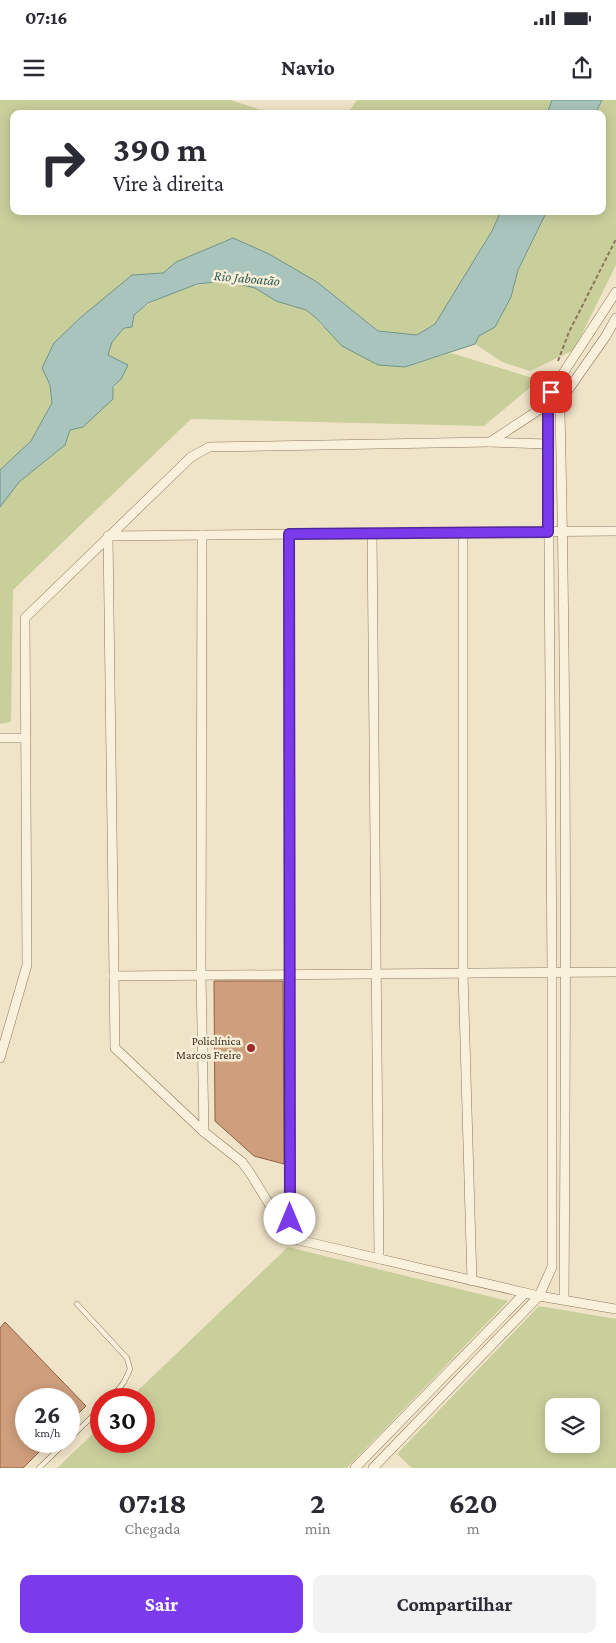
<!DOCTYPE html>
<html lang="pt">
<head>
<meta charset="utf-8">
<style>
  :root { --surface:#fff; --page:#f2f2f3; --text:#2b2b33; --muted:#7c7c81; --accent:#7c3aed }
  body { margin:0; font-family:"Crimson Pro",serif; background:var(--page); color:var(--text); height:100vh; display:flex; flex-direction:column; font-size:19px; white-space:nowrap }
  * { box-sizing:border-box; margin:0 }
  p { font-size:16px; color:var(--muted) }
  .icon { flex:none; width:28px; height:28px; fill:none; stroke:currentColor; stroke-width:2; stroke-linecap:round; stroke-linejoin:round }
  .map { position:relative; height:1368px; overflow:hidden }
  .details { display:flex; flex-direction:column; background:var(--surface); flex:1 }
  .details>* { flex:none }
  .guide { position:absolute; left:10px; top:10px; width:596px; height:105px; border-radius:10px; box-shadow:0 2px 12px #0003; background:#fff; color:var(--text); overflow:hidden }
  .controls { position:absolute; left:545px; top:1298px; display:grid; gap:10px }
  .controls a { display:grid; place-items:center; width:55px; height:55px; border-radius:10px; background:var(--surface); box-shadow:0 2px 12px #0003; font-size:25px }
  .speed { position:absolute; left:15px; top:1288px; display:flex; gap:10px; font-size:25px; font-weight:700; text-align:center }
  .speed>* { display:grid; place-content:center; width:65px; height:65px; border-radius:50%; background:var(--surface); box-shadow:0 2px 12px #0003; line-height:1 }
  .speed small { font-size:12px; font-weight:400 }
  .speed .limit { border:8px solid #d22; background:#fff; color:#111 }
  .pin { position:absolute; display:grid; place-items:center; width:42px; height:42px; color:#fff; margin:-21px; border-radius:10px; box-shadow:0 2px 8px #0006 }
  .me { position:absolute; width:55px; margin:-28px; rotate:0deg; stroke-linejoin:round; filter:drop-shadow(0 0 4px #0008) }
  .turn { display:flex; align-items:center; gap:18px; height:105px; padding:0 20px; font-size:22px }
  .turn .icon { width:65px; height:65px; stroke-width:2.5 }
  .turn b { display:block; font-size:35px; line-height:42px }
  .eta { display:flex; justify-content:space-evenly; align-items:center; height:85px; text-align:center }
  .eta b { font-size:30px; font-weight:700; line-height:35px }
  .action { display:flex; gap:10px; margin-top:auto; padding:10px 20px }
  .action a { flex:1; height:58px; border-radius:10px; background:var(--accent); color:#fff; font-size:20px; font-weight:700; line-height:58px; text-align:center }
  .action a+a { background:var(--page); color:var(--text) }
  .status { display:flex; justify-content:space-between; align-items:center; height:35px; padding:0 25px; background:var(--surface); direction:ltr }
  .status svg { height:14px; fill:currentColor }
  header { display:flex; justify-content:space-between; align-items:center; height:65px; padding:0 20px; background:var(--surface); font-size:22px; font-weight:700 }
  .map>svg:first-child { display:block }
  .green { fill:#c9cf9b; fill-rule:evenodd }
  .water { fill:#a9c4bc; stroke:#6f938a }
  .building { fill:#cf9f7d; stroke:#8d5f41 }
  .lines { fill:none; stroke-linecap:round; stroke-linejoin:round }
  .lane-casing { stroke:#8d765c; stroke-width:5.5 }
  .street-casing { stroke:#8d765c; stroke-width:10 }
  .path { stroke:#8d765c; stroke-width:2; stroke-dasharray:4 2.5; stroke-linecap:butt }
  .lane { stroke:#faf1dc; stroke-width:4.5 }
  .street { stroke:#faf1dc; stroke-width:9 }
  .route-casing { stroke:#51269a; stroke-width:12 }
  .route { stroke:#7c3aed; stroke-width:9 }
  .poi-dot { fill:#9e2a2b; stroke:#f7eed8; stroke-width:2 }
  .labels { text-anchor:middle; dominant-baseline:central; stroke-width:5; stroke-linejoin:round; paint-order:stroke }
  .poi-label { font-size:12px; fill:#3d2e20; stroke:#f7eed8; text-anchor:end }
  .water-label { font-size:14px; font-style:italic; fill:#2f5d5a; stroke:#f7eed8 }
</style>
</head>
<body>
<div class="status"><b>07:16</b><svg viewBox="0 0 49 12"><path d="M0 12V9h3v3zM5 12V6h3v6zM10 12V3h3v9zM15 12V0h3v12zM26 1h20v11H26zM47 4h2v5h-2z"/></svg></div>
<header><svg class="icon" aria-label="menu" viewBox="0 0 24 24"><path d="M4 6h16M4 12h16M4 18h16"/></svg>Navio<svg class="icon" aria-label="share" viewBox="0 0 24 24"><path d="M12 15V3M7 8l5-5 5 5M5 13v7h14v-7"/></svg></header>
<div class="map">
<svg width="616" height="1368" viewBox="0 0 616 1368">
  <rect width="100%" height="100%" fill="#f0e4c8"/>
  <g class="green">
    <polygon points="0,0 231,0 272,14 14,14 14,111 501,111 492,131 435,224 417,235 379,231 316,182 269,154 233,138 176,162 163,173 132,175 43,268 50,285 52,303 31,341 0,370"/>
    <polygon points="357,0 552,0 552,2 547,14 347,14"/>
    <polygon points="602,0 616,0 616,165 574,250 530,271 502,262 475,244 479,236 511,197 518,170 547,111 602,111 602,14 595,14"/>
    <path d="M225,181L255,188L276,201L306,210L315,217L322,226L405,267L451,253L539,280L484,326L191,319L13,490L11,622L0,624V407L19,382L65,345L70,330L83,326L121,279L108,255L112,242L124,228L132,227L134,215C159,193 192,184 225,181Z"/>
    <polygon points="288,1147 508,1201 347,1368 57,1368 101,1326 101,1341 144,1341 144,1299 129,1299"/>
    <path d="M539,1206L616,1219V1368H412L397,1354ZM591,1306V1344H554V1306Z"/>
  </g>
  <g class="water">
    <polygon points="552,0 602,0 595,14 547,14"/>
    <polygon points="501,111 547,111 518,170 511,197 495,227 479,236 475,244 405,267 378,265 342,246 315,217 306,210 276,201 255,188 225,181 197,184 148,203 134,215 132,227 124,228 112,242 108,255 128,265 121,279 113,287 113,299 83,327 70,330 65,345 19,382 0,407 0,370 31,341 52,303 50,285 42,268 54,243 80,218 132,175 163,173 176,162 233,138 269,154 317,182 378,231 417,235 435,224 492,131"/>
  </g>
  <g class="building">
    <polygon points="214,881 283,881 284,1064 254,1056 215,1021"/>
    <polygon points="5,1222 86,1306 69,1323 69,1299 26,1299 26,1341 50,1341 23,1368 0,1368 0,1228"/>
  </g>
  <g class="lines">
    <defs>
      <g id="lane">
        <polyline points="77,1204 127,1258 130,1269 124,1282 111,1299"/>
        <polyline points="69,1339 101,1308"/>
        <polyline points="39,1368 67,1341"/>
      </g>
      <g id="street">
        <polyline points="490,342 547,344"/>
        <polyline points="463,432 463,873 472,1181"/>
        <polyline points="372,433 379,1159"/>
        <polyline points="289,434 290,1138"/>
        <polyline points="202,435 201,875 204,1032 242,1062 250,1073 290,1138 539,1196 616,1209"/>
        <polyline points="0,638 26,638"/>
        <polyline points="114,876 616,872"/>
        <polyline points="0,958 27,865 25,518 191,357 209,347 490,342 548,304"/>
        <polyline points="204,1032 115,948 108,436 616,431"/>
        <path d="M564,1199C566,903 567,608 560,312L562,300L568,290L606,236L616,218"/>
        <polyline points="355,1368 525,1193"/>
        <polyline points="373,1368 539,1196 552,1167 552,873 548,304 551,292 616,192"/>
      </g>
    </defs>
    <use href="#lane" class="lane-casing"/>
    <use href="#street" class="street-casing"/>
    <polyline class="path" points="558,261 569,232 616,139"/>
    <use href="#lane" class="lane"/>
    <use href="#street" class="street"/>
  </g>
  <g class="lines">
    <defs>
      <polyline id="route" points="290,1119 289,434 548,432 548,304 551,292"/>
    </defs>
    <use href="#route" class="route-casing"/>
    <use href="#route" class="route"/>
  </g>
  <circle class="poi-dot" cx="251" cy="948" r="5"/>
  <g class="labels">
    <g class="poi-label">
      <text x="241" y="941">Policlínica<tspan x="241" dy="14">Marcos Freire</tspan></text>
    </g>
    <g class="water-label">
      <text transform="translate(247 178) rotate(5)">Rio Jaboatão</text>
    </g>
  </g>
</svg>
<div class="controls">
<a><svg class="icon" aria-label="layers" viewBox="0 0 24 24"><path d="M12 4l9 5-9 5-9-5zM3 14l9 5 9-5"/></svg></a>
</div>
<div class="speed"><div>26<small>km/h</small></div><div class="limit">30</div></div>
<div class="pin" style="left:551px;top:292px;background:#d93025"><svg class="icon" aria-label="arrive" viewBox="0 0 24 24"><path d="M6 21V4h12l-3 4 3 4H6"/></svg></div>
<svg class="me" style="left:290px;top:1119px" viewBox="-20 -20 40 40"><circle r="19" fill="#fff"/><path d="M0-13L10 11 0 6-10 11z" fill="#7c3aed"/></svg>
<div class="guide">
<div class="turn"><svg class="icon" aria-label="right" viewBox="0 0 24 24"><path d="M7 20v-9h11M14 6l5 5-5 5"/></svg><div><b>390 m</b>Vire à direita</div></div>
</div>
</div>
<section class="details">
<div class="eta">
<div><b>07:18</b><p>Chegada</p></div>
<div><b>2</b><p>min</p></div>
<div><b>620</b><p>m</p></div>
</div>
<div class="action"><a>Sair</a><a>Compartilhar</a></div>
</section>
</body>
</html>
